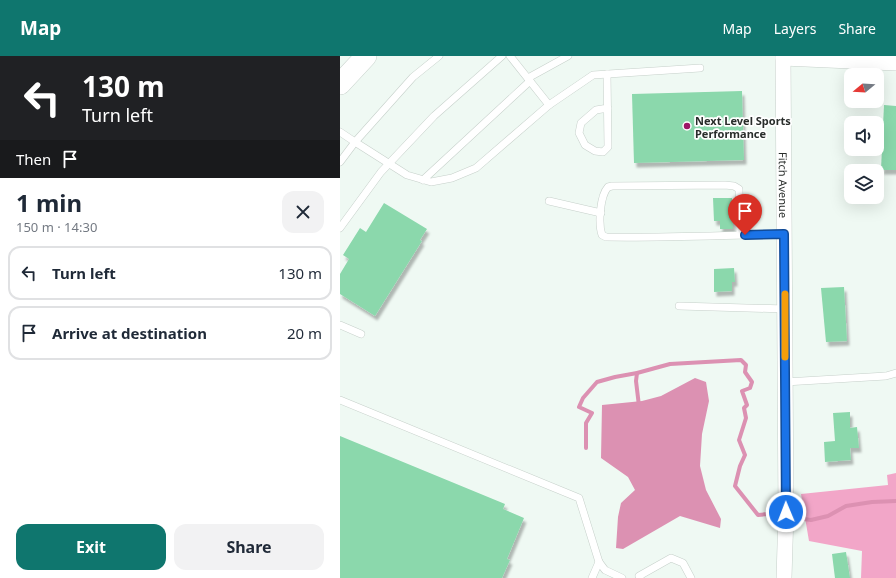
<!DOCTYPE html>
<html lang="en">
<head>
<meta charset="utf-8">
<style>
  :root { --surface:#fff; --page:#f2f2f3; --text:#1f2937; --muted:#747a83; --line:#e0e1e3; --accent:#0f766e }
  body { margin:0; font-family:"Noto Sans",sans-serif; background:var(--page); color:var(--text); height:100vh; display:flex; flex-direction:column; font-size:15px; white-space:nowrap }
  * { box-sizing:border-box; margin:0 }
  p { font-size:13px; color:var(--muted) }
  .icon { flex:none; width:22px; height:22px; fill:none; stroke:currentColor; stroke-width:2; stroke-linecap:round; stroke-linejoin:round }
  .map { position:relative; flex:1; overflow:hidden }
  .panel { display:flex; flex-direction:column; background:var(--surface); width:340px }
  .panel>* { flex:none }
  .hud { background:#202124; color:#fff; overflow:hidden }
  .needle { width:26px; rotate:252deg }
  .fabs { position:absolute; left:504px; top:12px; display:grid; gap:8px }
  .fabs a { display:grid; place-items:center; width:40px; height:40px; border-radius:8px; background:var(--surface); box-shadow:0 4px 16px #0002; font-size:20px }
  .pin { position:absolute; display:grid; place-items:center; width:34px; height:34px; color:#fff; margin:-41px -17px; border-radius:50% 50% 50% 0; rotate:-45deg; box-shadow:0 0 4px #0007 }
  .pin .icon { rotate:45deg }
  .me { position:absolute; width:44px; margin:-22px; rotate:359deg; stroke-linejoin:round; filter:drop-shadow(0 0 3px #0008) }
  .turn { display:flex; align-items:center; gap:14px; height:84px; padding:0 16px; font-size:18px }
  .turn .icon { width:52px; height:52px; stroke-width:2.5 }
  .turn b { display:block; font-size:28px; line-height:34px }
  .then { display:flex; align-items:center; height:38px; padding:0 16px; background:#0003; gap:8px; font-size:15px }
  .round { display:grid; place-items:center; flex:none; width:42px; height:42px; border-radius:12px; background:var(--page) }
  .headline { display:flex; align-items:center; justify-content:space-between; height:68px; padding:0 16px }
  h1 { font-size:24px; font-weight:700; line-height:30px }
  .primary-button { display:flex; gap:8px; margin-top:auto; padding:8px 16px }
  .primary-button a { flex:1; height:46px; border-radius:12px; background:var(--accent); color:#fff; font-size:16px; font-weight:700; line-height:46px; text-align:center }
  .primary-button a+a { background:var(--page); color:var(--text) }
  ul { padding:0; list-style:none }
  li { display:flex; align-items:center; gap:12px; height:54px; margin:0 8px 6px; padding:0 8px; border:2px solid var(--line); border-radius:12px }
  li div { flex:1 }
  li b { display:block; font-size:15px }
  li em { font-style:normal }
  header { display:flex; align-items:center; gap:24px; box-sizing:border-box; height:56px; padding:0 20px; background:var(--accent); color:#fff }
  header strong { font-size:19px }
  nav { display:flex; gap:22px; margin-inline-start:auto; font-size:14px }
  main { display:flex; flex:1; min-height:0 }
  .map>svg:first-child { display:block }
  .forest { fill:#f2a6c8 }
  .water { fill:#dc91b2 }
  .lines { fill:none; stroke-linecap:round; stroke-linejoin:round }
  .stream { stroke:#dc91b2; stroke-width:4 }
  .building { fill:#8bd8ac; filter:url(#shadow) }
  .lane-casing { stroke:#c6d0ca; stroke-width:8 }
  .street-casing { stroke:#c6d0ca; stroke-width:16 }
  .secondary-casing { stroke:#c6d0ca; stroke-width:22 }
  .lane { stroke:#fff; stroke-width:7 }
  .street { stroke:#fff; stroke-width:15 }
  .secondary { stroke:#fff; stroke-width:21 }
  .route-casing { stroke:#114b97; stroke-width:10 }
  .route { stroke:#1a73e8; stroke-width:7 }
  .slow { stroke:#f59e0b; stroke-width:7 }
  .poi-dot { fill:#9d1666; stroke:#fff; stroke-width:1.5 }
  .labels { text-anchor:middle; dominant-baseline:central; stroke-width:3.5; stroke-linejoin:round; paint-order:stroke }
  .poi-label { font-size:11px; font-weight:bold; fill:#292d2b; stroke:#fff; text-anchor:start }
  .street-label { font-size:11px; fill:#292d2b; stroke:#fff }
</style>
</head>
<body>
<header>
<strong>Map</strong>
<nav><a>Map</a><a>Layers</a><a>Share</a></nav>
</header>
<main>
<section class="panel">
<div class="hud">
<div class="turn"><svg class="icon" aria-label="left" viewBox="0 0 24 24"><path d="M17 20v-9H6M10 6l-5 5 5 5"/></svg><div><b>130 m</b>Turn left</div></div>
<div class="then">Then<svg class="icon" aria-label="arrive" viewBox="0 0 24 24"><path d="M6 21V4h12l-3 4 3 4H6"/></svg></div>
</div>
<div class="headline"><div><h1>1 min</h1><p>150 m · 14:30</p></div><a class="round"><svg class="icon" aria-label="close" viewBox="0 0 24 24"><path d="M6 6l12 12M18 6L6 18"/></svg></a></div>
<ul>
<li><svg class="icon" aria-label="left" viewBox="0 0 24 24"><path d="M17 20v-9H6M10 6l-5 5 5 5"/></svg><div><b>Turn left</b></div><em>130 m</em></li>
<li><svg class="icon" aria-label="arrive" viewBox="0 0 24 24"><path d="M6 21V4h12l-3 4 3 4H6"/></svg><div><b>Arrive at destination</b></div><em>20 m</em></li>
</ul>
<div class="primary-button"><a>Exit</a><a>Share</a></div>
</section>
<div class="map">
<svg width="556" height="522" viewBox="0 0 556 522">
  <defs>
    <filter id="shadow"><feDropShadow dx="2.5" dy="4.5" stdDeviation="1" flood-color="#0004"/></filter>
  </defs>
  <rect width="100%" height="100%" fill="#eff9f3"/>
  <polygon class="forest" points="556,417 556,522 521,522 522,495 469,485 461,438 548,429 547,419"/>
  <polygon class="water" points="355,322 366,326 369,345 362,378 360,410 366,434 381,463 380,472 340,460 283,493 276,492 278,461 281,447 295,434 288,421 261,402 262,349 302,345 321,340"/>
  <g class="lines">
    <g class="stream">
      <polyline points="297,317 296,325 299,350"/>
      <polyline points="246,392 246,367 252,357 239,351 243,342 257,326 275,321 297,317 330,308 401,304 406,309 405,316 412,326 410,332 402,335 407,349 404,352 406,362 399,384 405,399 400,410 395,430 418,459 428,458 443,460"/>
      <polyline points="450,461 471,464 488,460 506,450 532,446 556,445"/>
    </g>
  </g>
  <g class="building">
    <polygon points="402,35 404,104 294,107 292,38"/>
    <polygon points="544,49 556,50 556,114 541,114"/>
    <polygon points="373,142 392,142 393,173 380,173 380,165 374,165"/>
    <polygon points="44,147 87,173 80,184 82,185 35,260 0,238 0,218 9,203 3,199 20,172 26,176"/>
    <polygon points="394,212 395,226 392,226 392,235 374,236 374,213"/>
    <polygon points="504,231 507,285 486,286 481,232"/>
    <polygon points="510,356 510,372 517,371 519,392 510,392 511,404 485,406 484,386 495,385 493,357"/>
    <polygon points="0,380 165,448 163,453 184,462 167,503 170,504 162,522 0,522"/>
    <polygon points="506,496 510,522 495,522 492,498"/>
  </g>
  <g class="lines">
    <defs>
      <g id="lane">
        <polyline points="170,0 209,49 253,19 360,12"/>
        <polyline points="267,18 268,91 263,96 255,95 245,89 239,77 241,67 256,54 268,52"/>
        <polyline points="188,22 228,0"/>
        <polyline points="0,76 15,86 73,21 99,0"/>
        <polyline points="0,106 15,86 67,119 91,126 112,122 136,112 209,49"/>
        <polyline points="83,124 190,25"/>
        <polyline points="209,145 261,157"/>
        <polyline points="0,172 41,116 94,60 162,0"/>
        <path d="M400,179L399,133L394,130L385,129L272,130L268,131C260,140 258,167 262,179L266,181C326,182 385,179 444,178"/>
        <polyline points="339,250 445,253"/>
        <polyline points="0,269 21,278"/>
        <polyline points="445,326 546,320 556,317"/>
        <polyline points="0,344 239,442 259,506 265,514 282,522"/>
        <polyline points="252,522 259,506"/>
        <polyline points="300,522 299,520 331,502 343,507 351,522"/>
      </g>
      <g id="street">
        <path id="s1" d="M443,0L446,456L444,522"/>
        <polyline points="443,2 556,7"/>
      </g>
      <polyline id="secondary" points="0,28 26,0"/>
    </defs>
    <use href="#lane" class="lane-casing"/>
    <use href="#street" class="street-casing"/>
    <use href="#secondary" class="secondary-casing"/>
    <use href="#lane" class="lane"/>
    <use href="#street" class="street"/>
    <use href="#secondary" class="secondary"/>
  </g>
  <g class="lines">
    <defs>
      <polyline id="route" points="405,179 444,178 446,456"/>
    </defs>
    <use href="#route" class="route-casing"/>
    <use href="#route" class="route"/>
    <polyline class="slow" points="445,238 445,301"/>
  </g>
  <circle class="poi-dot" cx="347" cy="70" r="4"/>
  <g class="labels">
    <g class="poi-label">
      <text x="355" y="64">Next Level Sports<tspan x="355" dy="13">Performance</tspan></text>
    </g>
    <g class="street-label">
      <text stroke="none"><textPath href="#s1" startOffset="129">Fitch Avenue</textPath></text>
    </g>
  </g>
</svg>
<div class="fabs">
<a><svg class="needle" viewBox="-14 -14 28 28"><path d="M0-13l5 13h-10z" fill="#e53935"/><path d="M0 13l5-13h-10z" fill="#747a83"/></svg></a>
<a><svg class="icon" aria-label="sound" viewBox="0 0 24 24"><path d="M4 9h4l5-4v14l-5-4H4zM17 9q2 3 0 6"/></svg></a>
<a><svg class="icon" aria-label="layers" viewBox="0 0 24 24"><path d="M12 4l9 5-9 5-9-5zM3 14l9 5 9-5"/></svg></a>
</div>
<div class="pin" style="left:405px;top:179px;background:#d93025"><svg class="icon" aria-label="arrive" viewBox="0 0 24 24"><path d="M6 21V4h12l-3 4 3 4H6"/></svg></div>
<svg class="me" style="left:446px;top:456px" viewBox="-20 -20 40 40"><circle r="17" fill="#1a73e8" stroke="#fff" stroke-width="3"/><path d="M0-11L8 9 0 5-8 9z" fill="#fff"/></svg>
</div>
</main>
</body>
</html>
